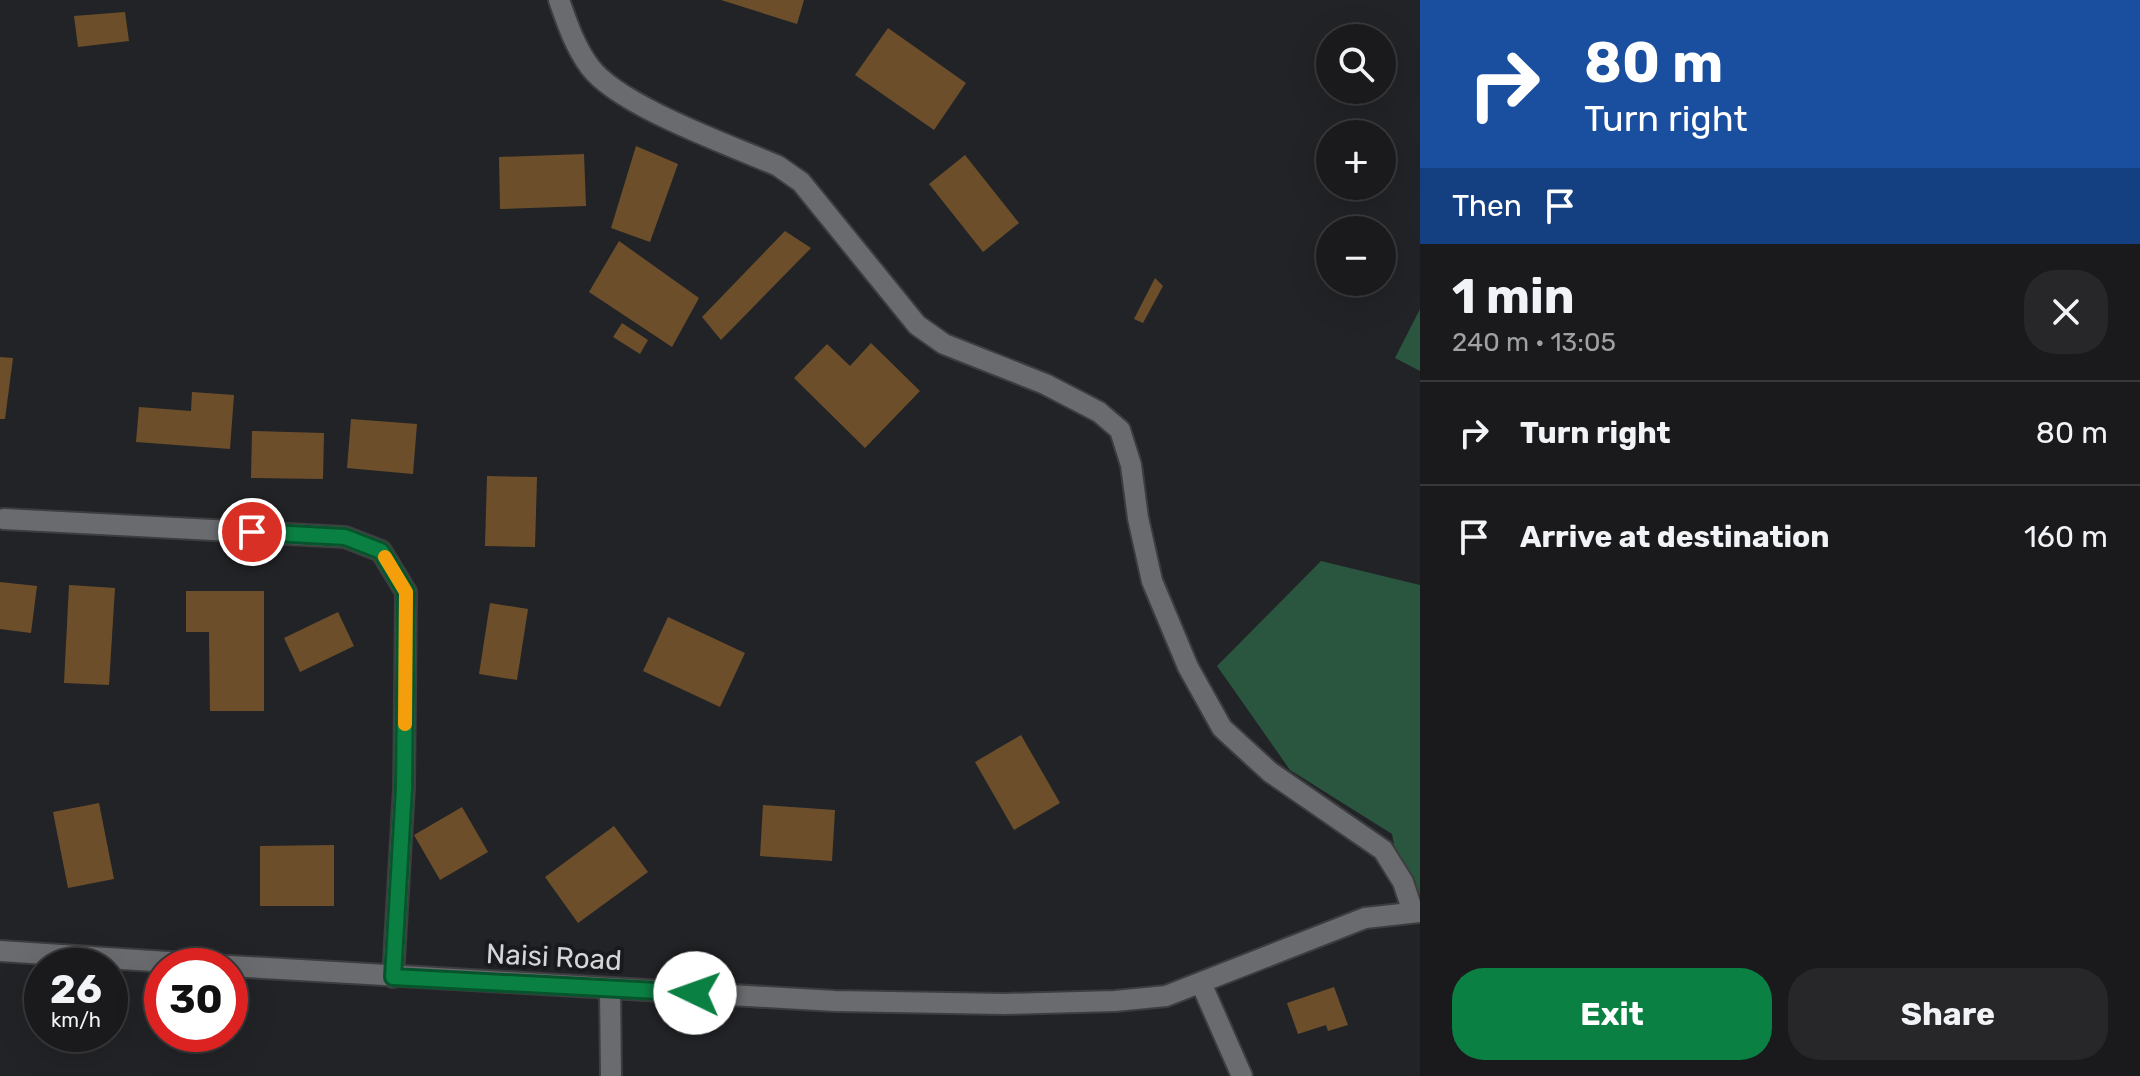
<!DOCTYPE html>
<html lang="en">
<head>
<meta charset="utf-8">
<style>
  :root { --surface:#1a1a1c; --page:#272729; --text:#f1f3f6; --muted:#9fa1a3; --line:#38383b; --accent:#0b8043 }
  body { margin:0; font-family:Rubik,sans-serif; background:var(--page); color:var(--text); height:100vh; display:flex; flex-direction:column; font-size:30px; white-space:nowrap }
  * { box-sizing:border-box; margin:0 }
  p { font-size:26px; color:var(--muted) }
  .icon { flex:none; width:44px; height:44px; fill:none; stroke:currentColor; stroke-width:2; stroke-linecap:round; stroke-linejoin:round }
  .map { position:relative; flex:1; overflow:hidden }
  .details { display:flex; flex-direction:column; background:var(--surface); width:720px }
  .details>* { flex:none }
  .guide { background:#1a4fa0; color:#fff; overflow:hidden }
  .fabs { position:absolute; left:1316px; top:24px; display:grid; gap:16px }
  .fabs a { display:grid; place-items:center; width:80px; height:80px; border-radius:50%; background:var(--surface); box-shadow:0 8px 32px #0002,0 0 0 2px var(--line); font-size:40px }
  .speed { position:absolute; left:24px; top:948px; display:flex; gap:16px; font-size:40px; font-weight:700; text-align:center }
  .speed>* { display:grid; place-content:center; width:104px; height:104px; border-radius:50%; background:var(--surface); box-shadow:0 8px 32px #0002,0 0 0 2px var(--line); line-height:1 }
  .speed small { font-size:20px; font-weight:400 }
  .speed .limit { border:12px solid #d22; background:#fff; color:#111 }
  .pin { position:absolute; display:grid; place-items:center; width:68px; height:68px; color:#fff; margin:-34px; border:4px solid #fff; border-radius:50%; box-shadow:0 2px 8px #0007 }
  .me { position:absolute; width:88px; margin:-44px; rotate:273deg; stroke-linejoin:round; filter:drop-shadow(0 0 6px #0008) }
  .turn { display:flex; align-items:center; gap:28px; height:168px; padding:0 32px; font-size:36px }
  .turn .icon { width:104px; height:104px; stroke-width:2.5 }
  .turn b { display:block; font-size:56px; line-height:68px }
  .then { display:flex; align-items:center; height:76px; padding:0 32px; background:#0003; gap:16px; font-size:30px }
  .round { display:grid; place-items:center; flex:none; width:84px; height:84px; border-radius:32px; background:var(--page) }
  .headline { display:flex; align-items:center; justify-content:space-between; height:136px; padding:0 32px }
  h1 { font-size:48px; font-weight:700; line-height:60px }
  .primary-button { display:flex; gap:16px; margin-top:auto; padding:16px 32px }
  .primary-button a { flex:1; height:92px; border-radius:32px; background:var(--accent); color:#fff; font-size:32px; font-weight:700; line-height:92px; text-align:center }
  .primary-button a+a { background:var(--page); color:var(--text) }
  ul { padding:0; list-style:none }
  li { display:flex; align-items:center; gap:24px; height:104px; padding:0 32px; border-top:2px solid var(--line) }
  li div { flex:1 }
  li b { display:block; font-size:30px }
  li em { font-style:normal }
  main { display:flex; flex:1; min-height:0 }
  .map>svg:first-child { display:block }
  .green { fill:#2a553f }
  .building { fill:#6c4f2a }
  .lines { fill:none; stroke-linecap:round; stroke-linejoin:round }
  .street-casing { stroke:#3c3d3f; stroke-width:24 }
  .street { stroke:#6a6b6e; stroke-width:20 }
  .route-casing { stroke:#07532c; stroke-width:20 }
  .route { stroke:#0b8043; stroke-width:14 }
  .slow { stroke:#f59e0b; stroke-width:14 }
  .labels { text-anchor:middle; dominant-baseline:central; stroke-width:8; stroke-linejoin:round; paint-order:stroke }
  .street-label { font-size:28px; fill:#d5d6d8; stroke:#191a1d }
</style>
</head>
<body>
<main>
<div class="map">
<svg width="1420" height="1076" viewBox="0 0 1420 1076">
  <rect width="100%" height="100%" fill="#222326"/>
  <g class="green">
    <polygon points="1420,309 1420,371 1395,358"/>
    <polygon points="1321,561 1420,585 1420,914 1406,911 1392,834 1290,770 1217,666"/>
  </g>
  <g class="building">
    <polygon points="721,0 804,0 797,24"/>
    <polygon points="125,12 129,41 78,47 74,16"/>
    <polygon points="888,28 966,83 934,130 855,75"/>
    <polygon points="636,146 678,164 650,242 611,228"/>
    <polygon points="584,154 586,206 500,209 499,157"/>
    <polygon points="965,155 1019,223 983,252 929,184"/>
    <polygon points="785,231 811,248 721,340 702,317"/>
    <polygon points="619,241 699,298 672,347 589,292"/>
    <polygon points="1155,278 1163,286 1143,323 1134,319"/>
    <polygon points="622,323 648,340 640,354 613,337"/>
    <polygon points="871,343 920,391 865,448 794,378 827,344 850,366"/>
    <polygon points="0,357 13,358 5,419 0,419"/>
    <polygon points="192,392 234,395 230,449 136,442 139,407 191,411"/>
    <polygon points="351,419 417,424 413,474 347,468"/>
    <polygon points="252,431 324,433 323,479 251,478"/>
    <polygon points="487,476 537,477 535,547 485,546"/>
    <polygon points="0,582 37,586 31,633 0,629"/>
    <polygon points="69,585 115,588 109,685 64,683"/>
    <polygon points="186,591 264,591 264,711 210,711 209,632 186,632"/>
    <polygon points="490,603 528,609 517,680 479,674"/>
    <polygon points="338,612 354,646 300,672 284,638"/>
    <polygon points="668,617 745,653 720,707 643,671"/>
    <polygon points="1021,735 1060,803 1014,830 975,762"/>
    <polygon points="99,803 114,879 68,888 53,812"/>
    <polygon points="763,805 835,810 832,861 760,856"/>
    <polygon points="462,807 488,852 440,880 414,835"/>
    <polygon points="614,826 648,872 578,923 545,877"/>
    <polygon points="334,845 334,906 260,906 260,846"/>
    <polygon points="1334,987 1348,1025 1328,1031 1326,1025 1298,1034 1287,1003"/>
  </g>
  <g class="lines">
    <defs>
      <g id="street">
        <path d="M559,0C567,23 575,47 590,67C619,106 730,145 778,166L801,182L917,325L944,344L1045,384L1099,412L1120,430L1131,465L1138,518L1152,581L1188,667L1222,728L1270,772L1383,850L1403,882L1413,912"/>
        <polyline points="4,519 345,537 381,551 406,592 404,788 393,977"/>
        <polyline points="0,951 228,966"/>
        <polyline points="230,966 835,1001 1004,1004 1115,1001 1166,996 1365,918 1420,912"/>
        <polyline points="1201,983 1242,1076"/>
        <polyline points="610,988 611,1076"/>
      </g>
    </defs>
    <use href="#street" class="street-casing"/>
    <use href="#street" class="street"/>
  </g>
  <g class="lines">
    <defs>
      <polyline id="route" points="252,532 345,537 381,551 406,592 404,788 393,977 695,993"/>
    </defs>
    <use href="#route" class="route-casing"/>
    <use href="#route" class="route"/>
    <polyline class="slow" points="385,557 406,592 405,724"/>
  </g>
  <g class="labels">
    <g class="street-label">
      <text transform="translate(554 957) rotate(3)">Naisi Road</text>
    </g>
  </g>
</svg>
<div class="fabs">
<a><svg class="icon" aria-label="search" viewBox="0 0 24 24"><circle cx="10" cy="10" r="6"/><path d="M15 15l6 6"/></svg></a>
<a>+</a>
<a>−</a>
</div>
<div class="speed"><div>26<small>km/h</small></div><div class="limit">30</div></div>
<div class="pin" style="left:252px;top:532px;background:#d93025"><svg class="icon" aria-label="arrive" viewBox="0 0 24 24"><path d="M6 21V4h12l-3 4 3 4H6"/></svg></div>
<svg class="me" style="left:695px;top:993px" viewBox="-20 -20 40 40"><circle r="19" fill="#fff"/><path d="M0-13L10 11 0 6-10 11z" fill="#0b8043"/></svg>
</div>
<section class="details">
<div class="guide">
<div class="turn"><svg class="icon" aria-label="right" viewBox="0 0 24 24"><path d="M7 20v-9h11M14 6l5 5-5 5"/></svg><div><b>80 m</b>Turn right</div></div>
<div class="then">Then<svg class="icon" aria-label="arrive" viewBox="0 0 24 24"><path d="M6 21V4h12l-3 4 3 4H6"/></svg></div>
</div>
<div class="headline"><div><h1>1 min</h1><p>240 m · 13:05</p></div><a class="round"><svg class="icon" aria-label="close" viewBox="0 0 24 24"><path d="M6 6l12 12M18 6L6 18"/></svg></a></div>
<ul>
<li><svg class="icon" aria-label="right" viewBox="0 0 24 24"><path d="M7 20v-9h11M14 6l5 5-5 5"/></svg><div><b>Turn right</b></div><em>80 m</em></li>
<li><svg class="icon" aria-label="arrive" viewBox="0 0 24 24"><path d="M6 21V4h12l-3 4 3 4H6"/></svg><div><b>Arrive at destination</b></div><em>160 m</em></li>
</ul>
<div class="primary-button"><a>Exit</a><a>Share</a></div>
</section>
</main>
</body>
</html>
